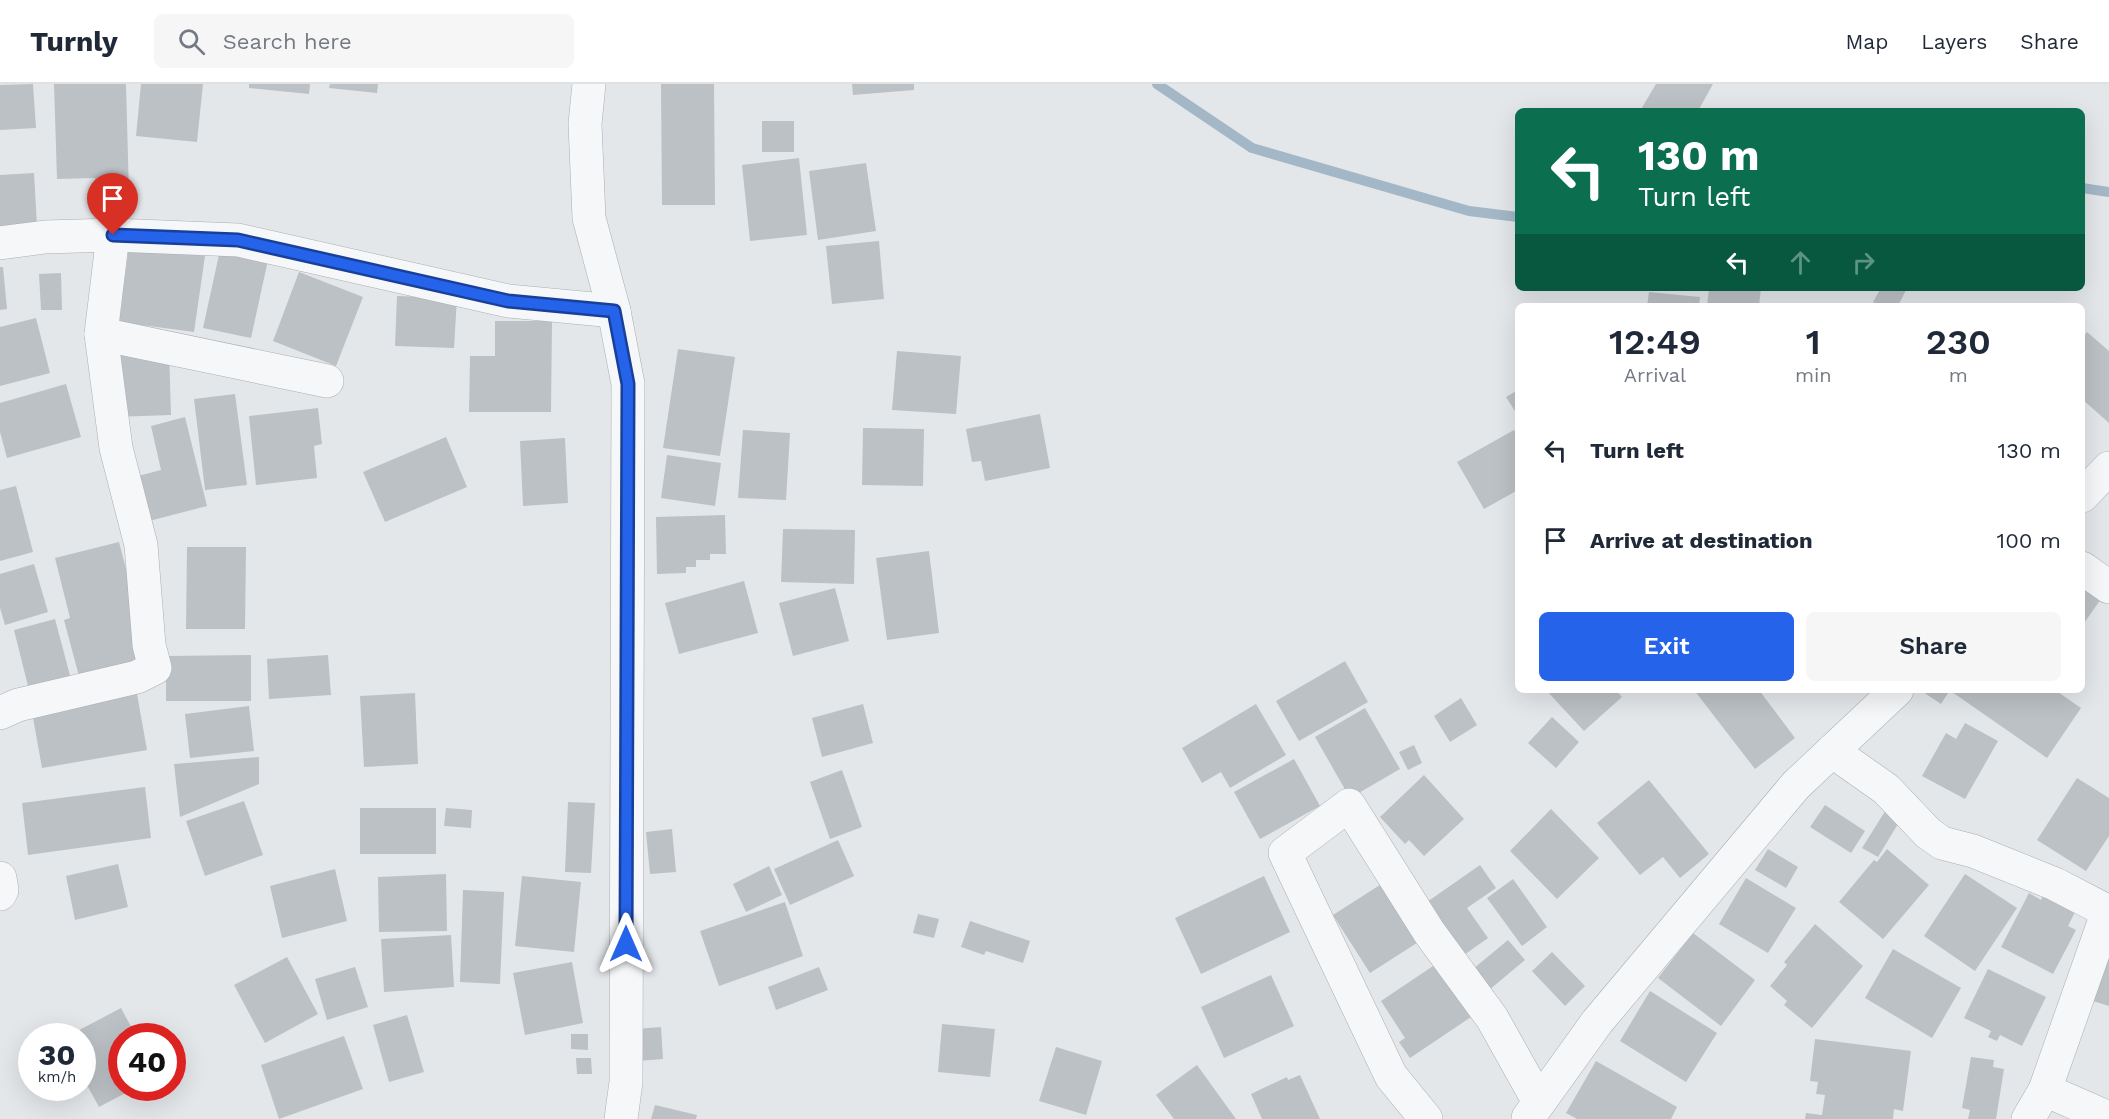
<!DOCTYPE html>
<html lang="en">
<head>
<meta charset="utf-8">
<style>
  :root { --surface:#fff; --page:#f6f6f7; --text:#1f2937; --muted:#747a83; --line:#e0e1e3; --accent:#2563eb }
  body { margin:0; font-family:"Work Sans",sans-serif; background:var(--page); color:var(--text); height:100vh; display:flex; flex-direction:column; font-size:22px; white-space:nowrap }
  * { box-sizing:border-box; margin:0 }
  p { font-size:20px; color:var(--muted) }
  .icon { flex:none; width:33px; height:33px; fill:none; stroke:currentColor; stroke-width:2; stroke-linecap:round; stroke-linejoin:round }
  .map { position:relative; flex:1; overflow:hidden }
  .sheet { position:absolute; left:1515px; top:219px; width:570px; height:390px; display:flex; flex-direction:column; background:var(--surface); border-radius:9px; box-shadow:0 6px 24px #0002 }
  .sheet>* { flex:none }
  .banner { position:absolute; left:1515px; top:24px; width:570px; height:183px; border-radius:9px; box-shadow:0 6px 24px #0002; background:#0b6e4f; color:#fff; overflow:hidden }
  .speed { position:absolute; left:18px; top:939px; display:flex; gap:12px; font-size:30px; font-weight:700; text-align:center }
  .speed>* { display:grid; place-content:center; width:78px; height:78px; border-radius:50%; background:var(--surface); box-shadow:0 6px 24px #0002; line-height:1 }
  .speed small { font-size:15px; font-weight:400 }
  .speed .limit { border:9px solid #d22; background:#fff; color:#111 }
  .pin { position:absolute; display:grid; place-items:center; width:51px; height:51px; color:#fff; margin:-62px -26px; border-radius:50% 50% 50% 0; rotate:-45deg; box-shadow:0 0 6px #0007 }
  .pin .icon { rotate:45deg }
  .me { position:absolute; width:66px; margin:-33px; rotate:0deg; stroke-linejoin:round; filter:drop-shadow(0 0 4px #0008) }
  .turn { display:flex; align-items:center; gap:21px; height:126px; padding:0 24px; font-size:27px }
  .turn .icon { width:78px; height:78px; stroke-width:2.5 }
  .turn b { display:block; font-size:42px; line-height:51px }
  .lanes { display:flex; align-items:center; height:57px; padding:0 24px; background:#0003; justify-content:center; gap:30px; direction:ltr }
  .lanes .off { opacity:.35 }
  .eta { display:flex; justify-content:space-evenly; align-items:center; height:102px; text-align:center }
  .eta b { font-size:36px; font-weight:600; line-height:42px }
  .primary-button { display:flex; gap:12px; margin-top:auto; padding:12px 24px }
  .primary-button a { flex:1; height:69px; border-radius:9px; background:var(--accent); color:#fff; font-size:24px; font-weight:600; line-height:69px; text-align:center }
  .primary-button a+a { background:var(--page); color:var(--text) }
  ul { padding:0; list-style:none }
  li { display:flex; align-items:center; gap:18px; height:90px; padding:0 24px }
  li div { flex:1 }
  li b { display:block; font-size:22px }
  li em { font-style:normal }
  header { display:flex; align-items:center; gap:36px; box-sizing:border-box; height:84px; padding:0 30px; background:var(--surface); border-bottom:2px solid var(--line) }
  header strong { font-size:28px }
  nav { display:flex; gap:33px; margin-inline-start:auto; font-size:21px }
  .search { width:420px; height:54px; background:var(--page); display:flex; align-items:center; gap:15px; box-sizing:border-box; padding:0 21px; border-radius:9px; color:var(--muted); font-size:22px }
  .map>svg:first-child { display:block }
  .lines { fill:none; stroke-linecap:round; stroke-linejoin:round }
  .stream { stroke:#a3b7c6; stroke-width:10 }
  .building { fill:#bcc1c6 }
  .minor-casing { stroke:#a9aeb4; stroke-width:34 }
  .tertiary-casing { stroke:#a9aeb4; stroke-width:34 }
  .minor { stroke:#f6f7f9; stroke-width:33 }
  .tertiary { stroke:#f6f7f9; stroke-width:33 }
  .route-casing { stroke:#184099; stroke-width:15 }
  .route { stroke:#2563eb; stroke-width:10 }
</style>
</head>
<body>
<header>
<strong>Turnly</strong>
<div class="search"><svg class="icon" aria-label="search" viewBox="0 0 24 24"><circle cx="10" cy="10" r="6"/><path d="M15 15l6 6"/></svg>Search here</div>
<nav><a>Map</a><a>Layers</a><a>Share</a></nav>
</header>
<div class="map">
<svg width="2109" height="1035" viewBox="0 0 2109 1035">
  <rect width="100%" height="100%" fill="#e4e7ea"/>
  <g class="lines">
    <g class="stream">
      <polyline points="1157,0 1252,64 1469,127 1518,133"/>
      <polyline points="2082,104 2109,108"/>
    </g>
  </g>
  <g class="building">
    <polygon points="33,0 36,44 0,46 0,1"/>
    <polygon points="54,0 126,0 129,111 96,113 95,94 57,95"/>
    <polygon points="141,0 203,0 197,58 136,52"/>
    <polygon points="249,0 310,0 309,10 249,4"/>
    <polygon points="330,0 378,0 377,9 329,4"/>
    <polygon points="661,0 714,0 715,121 662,121"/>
    <polygon points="852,0 914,0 914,6 853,11"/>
    <polygon points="1656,0 1713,0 1698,27 1640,27"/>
    <rect x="762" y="37" width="32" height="31"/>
    <polygon points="799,74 807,151 750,157 742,81"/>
    <polygon points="866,79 876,147 818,156 809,87"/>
    <polygon points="34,89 37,142 0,144 0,91"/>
    <polygon points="879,157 884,215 832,220 826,162"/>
    <polygon points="129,162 205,172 194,248 119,238"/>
    <polygon points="220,166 268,176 251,254 203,244"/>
    <polygon points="0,183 3,183 7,225 0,226"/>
    <polygon points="299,188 363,213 336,282 273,257"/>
    <polygon points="61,189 62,226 41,226 39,190"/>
    <polygon points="1709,204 1761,204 1759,222 1707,222"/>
    <polygon points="1881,204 1907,204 1898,222 1881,222 1873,218"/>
    <polygon points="1649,208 1700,213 1699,222 1647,222"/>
    <polygon points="397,212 457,214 454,264 395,262"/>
    <polygon points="36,234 50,289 0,302 0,243"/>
    <polygon points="495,237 552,237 551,328 469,328 470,272 495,272"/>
    <polygon points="2087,248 2109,267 2109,339 2082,315 2082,254"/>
    <polygon points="678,265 735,273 720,372 663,364"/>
    <polygon points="169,266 171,331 114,333 113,268"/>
    <polygon points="897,267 961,272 956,330 892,326"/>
    <polygon points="66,300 81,353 7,374 0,348 0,319"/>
    <polygon points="1518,306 1518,332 1506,313"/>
    <polygon points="235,310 247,401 205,406 194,315"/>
    <polygon points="318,324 322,360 314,362 317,394 256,401 249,332"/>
    <polygon points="1040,330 1050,384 985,397 981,377 972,378 966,345"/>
    <polygon points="185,333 207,422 149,437 138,392 161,386 151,342"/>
    <polygon points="863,344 924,345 923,402 862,401"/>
    <polygon points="743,346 790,349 786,416 738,414"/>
    <polygon points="1514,346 1518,352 1518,406 1484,425 1457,378"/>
    <polygon points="446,353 467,403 385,438 363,388"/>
    <polygon points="565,354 568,419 523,422 520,357"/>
    <polygon points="667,371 721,379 715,422 661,414"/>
    <polygon points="16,402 33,468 0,477 0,406"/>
    <polygon points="725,431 726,470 710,470 710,476 696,476 696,483 686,483 686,489 657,490 656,433"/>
    <polygon points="783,445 855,446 854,500 781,498"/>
    <polygon points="119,458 150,577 80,596 64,536 70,534 55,474"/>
    <polygon points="187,463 246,463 245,545 186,545"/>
    <polygon points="929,467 939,549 887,556 876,474"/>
    <polygon points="34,480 48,528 5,541 0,524 0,490"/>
    <polygon points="744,497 758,549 679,570 665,519"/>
    <polygon points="2082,502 2101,515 2082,542"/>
    <polygon points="835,504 849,557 793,572 779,519"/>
    <polygon points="55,535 73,603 31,614 14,546"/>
    <polygon points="251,571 251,617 166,617 166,572"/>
    <polygon points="328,571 331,611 269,615 267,575"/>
    <polygon points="1345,577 1368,618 1299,657 1276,617"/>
    <polygon points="1546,606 1616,606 1622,613 1584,647"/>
    <polygon points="1694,606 1759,606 1795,654 1755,685"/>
    <polygon points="1920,606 1950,606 1941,620"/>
    <polygon points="1953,606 2055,606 2081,624 2047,674 1952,608"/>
    <polygon points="415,609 418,680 364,683 360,612"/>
    <polygon points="137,610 147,666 42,684 32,628"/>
    <polygon points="1461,614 1477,641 1450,658 1434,632"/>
    <polygon points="863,620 873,659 822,673 812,634"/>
    <polygon points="1256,620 1286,671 1230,704 1221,688 1202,699 1182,664"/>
    <polygon points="249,622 254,667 190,674 185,630"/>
    <polygon points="1365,624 1400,685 1350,714 1315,653"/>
    <polygon points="1552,633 1579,658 1556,684 1528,659"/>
    <polygon points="1965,639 1998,657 1965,715 1922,692 1946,649 1956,655"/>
    <polygon points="1414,661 1422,679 1408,686 1399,668"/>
    <polygon points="259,673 259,700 180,733 174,680"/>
    <polygon points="1294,675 1320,722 1260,755 1234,708"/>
    <polygon points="842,686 862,743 830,755 810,698"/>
    <polygon points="1424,691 1464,735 1424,772 1409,756 1405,760 1380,733"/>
    <polygon points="2077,694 2109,714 2109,752 2086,787 2037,756"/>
    <polygon points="1649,696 1709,770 1680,794 1663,773 1640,791 1597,739"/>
    <polygon points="145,703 151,754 28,771 22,719"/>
    <polygon points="244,717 263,771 205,792 186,737"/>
    <polygon points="568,718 595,719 591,789 565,788"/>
    <polygon points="1825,721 1865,747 1851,769 1810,743"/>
    <polygon points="1889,721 1904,730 1878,773 1862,764"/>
    <rect x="360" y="724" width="76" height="46"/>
    <polygon points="446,724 472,726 471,744 444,742"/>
    <polygon points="1551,725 1599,774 1557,815 1510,767"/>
    <polygon points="672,745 676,788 650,790 646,748"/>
    <polygon points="838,756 854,792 790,821 774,785"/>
    <polygon points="1768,765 1798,783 1786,804 1755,786"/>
    <polygon points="1887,765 1929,801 1883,855 1839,818 1874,776 1877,778"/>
    <polygon points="118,780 128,823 75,836 66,792"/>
    <polygon points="1480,781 1496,804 1467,824 1488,854 1464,871 1427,818"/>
    <polygon points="769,782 782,811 746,828 733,800"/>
    <polygon points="335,785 347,837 282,854 270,802"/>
    <polygon points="446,790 447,847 379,848 378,793"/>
    <polygon points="1965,790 2017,824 1975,887 1924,852"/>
    <polygon points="522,792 581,798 574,868 515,862"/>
    <polygon points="1264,792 1290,848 1201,890 1175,834"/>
    <polygon points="1746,794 1796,824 1768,869 1719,840"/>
    <polygon points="1513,795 1547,843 1522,862 1487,814"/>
    <polygon points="1383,799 1420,857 1370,889 1333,831"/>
    <polygon points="463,806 504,808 500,900 460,898"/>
    <polygon points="2029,809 2041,816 2043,811 2075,828 2068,842 2076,846 2053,890 2001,863"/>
    <polygon points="785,818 803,872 719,902 700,847"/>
    <polygon points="918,830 939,835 934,854 913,849"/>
    <polygon points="970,837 1030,857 1023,879 986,867 984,871 961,863"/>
    <polygon points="1815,840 1863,882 1812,944 1784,921 1787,917 1770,902 1787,881 1784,878"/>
    <polygon points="1693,849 1755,896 1721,942 1658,894"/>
    <polygon points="451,851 454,903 384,908 381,855"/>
    <polygon points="1508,856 1525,876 1489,906 1473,885"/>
    <polygon points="2109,862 2109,922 2090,916"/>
    <polygon points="1893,865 1961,904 1932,954 1865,914"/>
    <polygon points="1552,868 1585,902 1565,922 1532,887"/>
    <polygon points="287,873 318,930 265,959 234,901"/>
    <polygon points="572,878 583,939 525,951 513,889"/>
    <polygon points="1436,880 1471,933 1410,974 1399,958 1405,954 1381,917"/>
    <polygon points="355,883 368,923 327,936 315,895"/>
    <polygon points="819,883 828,906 776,926 768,903"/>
    <polygon points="1988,885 2046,913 2022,962 2000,951 1997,957 1988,953 1991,947 1964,934"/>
    <polygon points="1271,891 1294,942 1224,974 1201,923"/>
    <polygon points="1650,907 1717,949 1686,998 1620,957"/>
    <polygon points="121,924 136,952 122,952 122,1004 135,1004 99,1023 82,992 86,990 82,982 82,952 68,952"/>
    <polygon points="407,931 424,988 389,998 373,941"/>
    <polygon points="942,940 995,945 990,993 938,988"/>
    <polygon points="661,943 663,975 638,977 635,945"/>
    <polygon points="571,950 588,950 588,966 571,965"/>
    <polygon points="344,952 363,1005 279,1035 261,981"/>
    <polygon points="1815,955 1911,967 1903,1027 1894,1025 1893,1035 1805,1035 1806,1029 1822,1031 1825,1011 1816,1010 1818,998 1810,997"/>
    <polygon points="1056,963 1102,977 1086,1031 1039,1017"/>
    <polygon points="1971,973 1994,976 1993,983 2004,985 1996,1035 1968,1035 1970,1026 1962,1024"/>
    <polygon points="576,974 591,974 592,990 577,990"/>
    <polygon points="1596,977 1677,1023 1671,1035 1577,1035 1566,1029"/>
    <polygon points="1197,981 1236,1035 1174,1035 1156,1011"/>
    <polygon points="1300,991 1320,1035 1262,1035 1251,1010 1287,993 1288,996"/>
    <polygon points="655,1021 697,1031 696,1035 651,1035"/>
  </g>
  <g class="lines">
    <defs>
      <g id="minor">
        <polyline points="0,159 45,153 113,151 238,156 508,217 614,227"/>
        <polyline points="101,250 327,297"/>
        <polyline points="2082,412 2109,384"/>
        <polyline points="2082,484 2109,503"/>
        <polyline points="0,629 18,621 137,593 155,584 149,561 141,461 116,364 101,250 113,151"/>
        <polyline points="1832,667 1886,705 1928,749 1942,759 1973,767 2055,800 2109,828"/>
        <polyline points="0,794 2,806 0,810"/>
        <polyline points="2045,1006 2109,1034"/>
        <polyline points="1528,1034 1597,938 1796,701 1897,606"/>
        <polyline points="1426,1035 1391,992 1285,769 1349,721 1429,848 1492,934 1539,1018"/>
        <polyline points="2028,1035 2045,1006 2108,827"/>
      </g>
      <polyline id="tertiary" points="589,0 585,40 589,134 614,227 628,300 626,998 621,1035"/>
    </defs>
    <use href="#minor" class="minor-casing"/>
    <use href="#tertiary" class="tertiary-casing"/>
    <use href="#minor" class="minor"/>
    <use href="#tertiary" class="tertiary"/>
  </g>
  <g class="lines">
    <defs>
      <polyline id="route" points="113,151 238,156 508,217 614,227 628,300 626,860"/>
    </defs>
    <use href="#route" class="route-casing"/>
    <use href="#route" class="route"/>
  </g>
</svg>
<div class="speed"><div>30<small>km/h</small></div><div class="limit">40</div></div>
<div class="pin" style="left:113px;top:151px;background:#d93025"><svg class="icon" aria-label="arrive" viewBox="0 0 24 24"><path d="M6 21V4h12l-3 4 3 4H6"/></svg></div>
<svg class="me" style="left:626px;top:860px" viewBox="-20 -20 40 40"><path d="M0-17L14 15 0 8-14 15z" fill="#2563eb" stroke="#fff" stroke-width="4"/></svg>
<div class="banner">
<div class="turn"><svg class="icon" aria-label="left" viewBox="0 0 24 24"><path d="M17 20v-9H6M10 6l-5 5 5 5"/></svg><div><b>130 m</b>Turn left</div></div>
<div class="lanes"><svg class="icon" aria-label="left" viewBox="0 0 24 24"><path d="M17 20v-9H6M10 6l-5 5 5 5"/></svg><svg class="icon off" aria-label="ahead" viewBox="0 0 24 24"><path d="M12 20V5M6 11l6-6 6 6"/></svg><svg class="icon off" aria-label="right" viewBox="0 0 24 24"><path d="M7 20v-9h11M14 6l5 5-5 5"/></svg></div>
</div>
<section class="sheet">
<div class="eta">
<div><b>12:49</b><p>Arrival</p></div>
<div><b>1</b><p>min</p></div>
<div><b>230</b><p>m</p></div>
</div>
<ul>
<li><svg class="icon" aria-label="left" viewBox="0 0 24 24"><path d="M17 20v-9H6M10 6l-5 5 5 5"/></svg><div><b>Turn left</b></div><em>130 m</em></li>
<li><svg class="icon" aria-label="arrive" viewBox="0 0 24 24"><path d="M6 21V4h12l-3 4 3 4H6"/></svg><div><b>Arrive at destination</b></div><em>100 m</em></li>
</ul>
<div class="primary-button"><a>Exit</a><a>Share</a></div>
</section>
</div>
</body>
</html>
